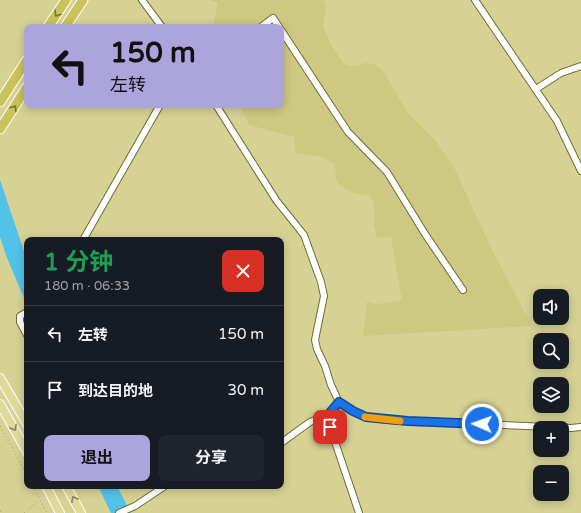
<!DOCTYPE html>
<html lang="zh">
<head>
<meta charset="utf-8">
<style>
  :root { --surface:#171b24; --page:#20242c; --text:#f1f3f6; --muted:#9ea1a6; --line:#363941; --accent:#aca4dc }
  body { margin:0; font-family:"Varela Round","Noto Sans SC",sans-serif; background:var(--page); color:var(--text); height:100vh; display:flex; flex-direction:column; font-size:15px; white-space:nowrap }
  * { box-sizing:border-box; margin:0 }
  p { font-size:13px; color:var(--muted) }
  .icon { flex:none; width:22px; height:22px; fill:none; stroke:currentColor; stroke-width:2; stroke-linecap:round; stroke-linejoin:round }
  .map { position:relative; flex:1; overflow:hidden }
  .details { position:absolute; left:24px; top:237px; width:260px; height:252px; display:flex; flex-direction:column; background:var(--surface); border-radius:8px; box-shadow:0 2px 10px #0003 }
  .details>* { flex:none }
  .top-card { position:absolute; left:24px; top:24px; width:260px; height:84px; border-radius:8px; box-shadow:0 2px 10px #0003; background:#aca4dc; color:#111; overflow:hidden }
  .buttons { position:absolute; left:533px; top:289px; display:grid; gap:8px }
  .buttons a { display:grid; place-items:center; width:36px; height:36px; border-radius:8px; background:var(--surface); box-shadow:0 2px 10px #0003; font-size:20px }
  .pin { position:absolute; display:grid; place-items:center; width:34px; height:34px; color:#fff; margin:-17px; border-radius:8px; box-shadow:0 2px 6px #0006 }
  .me { position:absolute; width:44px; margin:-22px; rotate:272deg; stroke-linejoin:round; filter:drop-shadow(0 0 3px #0008) }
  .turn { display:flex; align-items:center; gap:14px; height:84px; padding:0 20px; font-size:18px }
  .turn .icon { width:52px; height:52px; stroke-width:2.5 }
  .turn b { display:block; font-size:28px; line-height:34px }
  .round { display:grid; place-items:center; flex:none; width:42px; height:42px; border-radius:8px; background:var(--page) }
  .summary { display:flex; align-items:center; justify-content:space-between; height:68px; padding:0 20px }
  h1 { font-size:24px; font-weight:700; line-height:30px; color:#1e9e55 }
  .primary-button { display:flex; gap:8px; margin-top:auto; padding:8px 20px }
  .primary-button a { flex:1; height:46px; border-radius:8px; background:var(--accent); color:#111; font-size:16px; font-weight:700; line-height:46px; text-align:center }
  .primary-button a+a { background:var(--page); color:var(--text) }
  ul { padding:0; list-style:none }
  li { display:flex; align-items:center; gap:12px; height:56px; padding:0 20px; border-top:1px solid var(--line) }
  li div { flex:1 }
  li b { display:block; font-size:15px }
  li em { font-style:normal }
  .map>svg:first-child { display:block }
  .built { fill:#cdc882 }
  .water { fill:#53c2e9 }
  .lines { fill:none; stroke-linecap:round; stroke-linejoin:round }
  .minor-casing { stroke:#716d31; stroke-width:8 }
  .major-casing { stroke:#fff; stroke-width:10 }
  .highway-casing { stroke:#fff; stroke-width:11 }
  .path { stroke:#9f9c6a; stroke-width:1; stroke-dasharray:1 3; stroke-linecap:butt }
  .minor { stroke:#fff; stroke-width:6 }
  .major { stroke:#dfda9c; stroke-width:8 }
  .highway { stroke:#cac25a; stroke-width:9 }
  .oneway { stroke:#777236 }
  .oneway2 { stroke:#89865a }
  .route-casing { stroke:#114b97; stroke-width:10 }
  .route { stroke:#1a73e8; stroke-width:7 }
  .slow { stroke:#f59e0b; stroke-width:7 }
</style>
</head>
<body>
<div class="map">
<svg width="581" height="513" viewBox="0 0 581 513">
  <rect width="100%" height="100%" fill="#d6d294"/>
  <polygon class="built" points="210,0 324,0 326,7 323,27 332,47 344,64 351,66 359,65 366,63 374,64 384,72 407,112 434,139 453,165 492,250 532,326 363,336 367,302 377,304 402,301 391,237 377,238 374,225 375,217 373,201 369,195 354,193 341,186 336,180 335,164 322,157 295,153 294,137 249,125 240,105 281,105 281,27 213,27 218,3"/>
  <g class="water">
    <polygon points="0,180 27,260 27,305 7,258 0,237"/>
    <polygon points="98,486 117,486 131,513 111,513"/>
  </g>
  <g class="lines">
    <defs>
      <g id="minor">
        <polyline points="142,0 162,27"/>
        <polyline points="475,0 557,121 581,171"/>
        <polyline points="261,27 273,18 279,27"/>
        <polyline points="281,30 348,132 387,172 425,234 463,290"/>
        <polyline points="536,89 561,73 581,66"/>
        <polyline points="216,105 276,200 304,235 321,282 324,296 315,340 317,349 325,366 331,385 339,402 328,415 310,422 281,443"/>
        <polyline points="83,240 160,105"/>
        <polyline points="27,312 20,316 20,322 27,335"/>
        <path d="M339,402C358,415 364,417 386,420L571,428L581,427"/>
        <polyline points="328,415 330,427 359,513"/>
        <polyline points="119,513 135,506 165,486"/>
      </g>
      <g id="major">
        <polyline points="0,378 27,424"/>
        <polyline points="0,404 27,452"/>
        <polyline points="46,486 60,513"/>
        <polyline points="66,486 81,513"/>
      </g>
      <g id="highway">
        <polyline points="48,27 66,0"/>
        <polyline points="65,27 83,0"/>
        <polyline points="0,102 27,60"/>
        <polyline points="0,129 27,87"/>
      </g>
    </defs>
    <use href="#minor" class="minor-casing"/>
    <use href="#major" class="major-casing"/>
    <use href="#highway" class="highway-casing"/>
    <g class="path">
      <polyline points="0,426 27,475"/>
      <polyline points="33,486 47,513"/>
      <polyline points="0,511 3,513"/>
      <polyline points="24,513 38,501"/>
    </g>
    <use href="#minor" class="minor"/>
    <use href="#major" class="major"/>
    <use href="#highway" class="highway"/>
  </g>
  <defs><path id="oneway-chevron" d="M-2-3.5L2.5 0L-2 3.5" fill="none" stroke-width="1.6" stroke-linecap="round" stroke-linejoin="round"/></defs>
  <g class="oneway">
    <use href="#oneway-chevron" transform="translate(57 14) rotate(123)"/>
    <use href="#oneway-chevron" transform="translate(14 108) rotate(-57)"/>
  </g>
  <g class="oneway2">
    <use href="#oneway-chevron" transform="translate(14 428) rotate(61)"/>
    <use href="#oneway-chevron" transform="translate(74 499) rotate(-119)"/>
  </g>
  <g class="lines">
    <defs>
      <polyline id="route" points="330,427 328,415 339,402 353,411 366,417 408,421 482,424"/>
    </defs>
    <use href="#route" class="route-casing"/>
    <use href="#route" class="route"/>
    <polyline class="slow" points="365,417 400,421"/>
  </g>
</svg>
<div class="buttons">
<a><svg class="icon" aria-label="sound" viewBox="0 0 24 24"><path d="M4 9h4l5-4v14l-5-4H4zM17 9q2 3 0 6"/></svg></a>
<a><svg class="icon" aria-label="search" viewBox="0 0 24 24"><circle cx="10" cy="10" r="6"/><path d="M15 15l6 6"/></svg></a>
<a><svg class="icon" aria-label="layers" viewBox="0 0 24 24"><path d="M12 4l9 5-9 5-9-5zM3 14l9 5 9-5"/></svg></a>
<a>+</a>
<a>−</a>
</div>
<div class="pin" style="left:330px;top:427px;background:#d93025"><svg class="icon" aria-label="arrive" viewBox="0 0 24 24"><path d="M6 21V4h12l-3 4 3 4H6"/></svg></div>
<svg class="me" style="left:482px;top:424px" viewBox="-20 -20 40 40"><circle r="17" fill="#1a73e8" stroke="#fff" stroke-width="3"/><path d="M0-11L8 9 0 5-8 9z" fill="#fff"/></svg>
<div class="top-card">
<div class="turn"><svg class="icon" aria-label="left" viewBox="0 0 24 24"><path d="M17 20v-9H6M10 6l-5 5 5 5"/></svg><div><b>150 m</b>左转</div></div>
</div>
<section class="details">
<div class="summary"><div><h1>1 分钟</h1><p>180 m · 06:33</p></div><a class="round" style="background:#d93025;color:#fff"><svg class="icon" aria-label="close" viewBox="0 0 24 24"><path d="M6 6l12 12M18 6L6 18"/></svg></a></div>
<ul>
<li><svg class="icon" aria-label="left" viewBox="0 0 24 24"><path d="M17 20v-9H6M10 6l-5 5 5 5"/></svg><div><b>左转</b></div><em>150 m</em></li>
<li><svg class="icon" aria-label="arrive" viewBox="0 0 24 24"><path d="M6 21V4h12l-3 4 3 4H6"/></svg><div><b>到达目的地</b></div><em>30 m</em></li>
</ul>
<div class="primary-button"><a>退出</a><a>分享</a></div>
</section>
</div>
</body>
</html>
